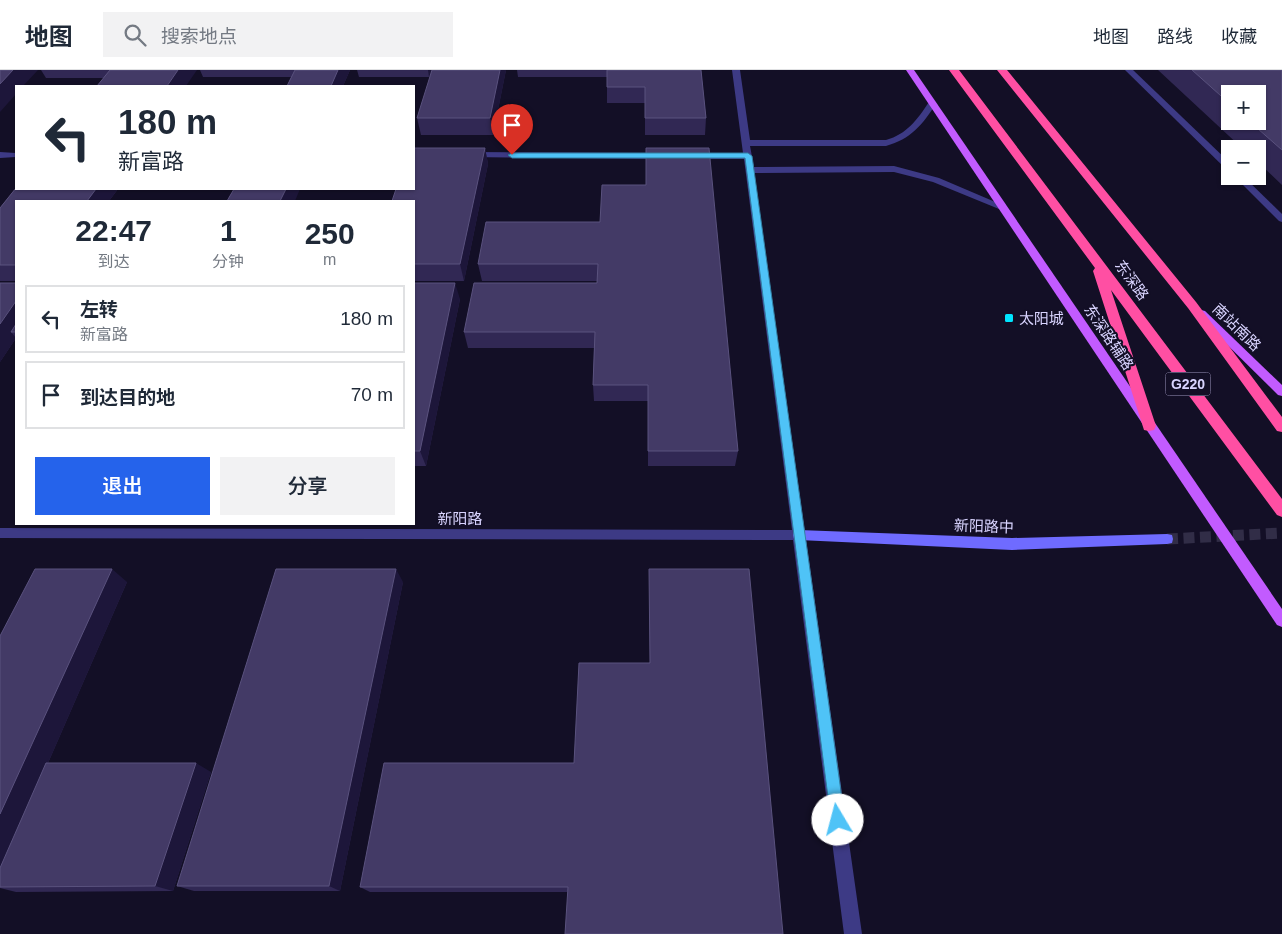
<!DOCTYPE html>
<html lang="zh">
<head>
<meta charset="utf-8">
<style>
  :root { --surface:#fff; --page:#f2f2f3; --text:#1f2937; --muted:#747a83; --line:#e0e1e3; --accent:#2563eb }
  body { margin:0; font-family:Arial,"Noto Sans SC",sans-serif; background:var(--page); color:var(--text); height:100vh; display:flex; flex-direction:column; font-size:19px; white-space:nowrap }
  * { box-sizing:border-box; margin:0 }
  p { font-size:16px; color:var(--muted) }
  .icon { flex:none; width:28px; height:28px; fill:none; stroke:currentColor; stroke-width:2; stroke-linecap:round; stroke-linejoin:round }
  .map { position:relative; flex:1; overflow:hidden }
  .side { position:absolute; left:15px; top:130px; width:400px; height:325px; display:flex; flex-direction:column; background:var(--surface); border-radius:0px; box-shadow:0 1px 4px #0004 }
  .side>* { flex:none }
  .hud { position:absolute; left:15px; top:15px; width:400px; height:105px; border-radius:0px; box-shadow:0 1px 4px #0004; background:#fff; color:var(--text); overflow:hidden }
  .buttons { position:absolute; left:1221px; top:15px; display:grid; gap:10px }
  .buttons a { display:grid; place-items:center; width:45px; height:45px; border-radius:0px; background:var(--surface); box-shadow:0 1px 4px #0004; font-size:25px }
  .pin { position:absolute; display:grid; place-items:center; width:42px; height:42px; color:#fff; margin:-51px -21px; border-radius:50% 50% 50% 0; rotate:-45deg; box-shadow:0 0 5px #0007 }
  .pin .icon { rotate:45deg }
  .me { position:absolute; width:55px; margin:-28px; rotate:352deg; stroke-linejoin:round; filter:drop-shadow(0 0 4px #0008) }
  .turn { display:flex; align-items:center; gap:18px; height:105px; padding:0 20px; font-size:22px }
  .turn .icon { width:65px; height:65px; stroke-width:2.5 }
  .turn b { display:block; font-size:35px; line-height:42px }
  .eta { display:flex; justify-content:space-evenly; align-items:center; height:85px; text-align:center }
  .eta b { font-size:30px; font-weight:600; line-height:35px }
  .action { display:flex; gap:10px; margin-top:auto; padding:10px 20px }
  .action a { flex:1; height:58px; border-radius:0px; background:var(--accent); color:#fff; font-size:20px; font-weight:600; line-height:58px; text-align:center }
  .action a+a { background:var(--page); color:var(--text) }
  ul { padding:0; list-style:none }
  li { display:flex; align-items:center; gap:15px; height:68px; margin:0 10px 8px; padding:0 10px; border:2px solid var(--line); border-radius:0px }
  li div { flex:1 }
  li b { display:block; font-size:19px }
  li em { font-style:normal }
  header { display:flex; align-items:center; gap:30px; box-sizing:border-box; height:70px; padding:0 25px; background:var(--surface); border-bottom:1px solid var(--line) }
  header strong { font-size:24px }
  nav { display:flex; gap:28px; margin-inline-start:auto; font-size:18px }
  .search { width:350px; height:45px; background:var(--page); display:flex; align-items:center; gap:12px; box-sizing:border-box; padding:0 18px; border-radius:0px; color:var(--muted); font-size:19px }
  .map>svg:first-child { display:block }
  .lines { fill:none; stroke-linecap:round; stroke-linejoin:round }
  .secondary-tunnel { stroke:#312d47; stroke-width:11; stroke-dasharray:11 5.5; stroke-linecap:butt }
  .street { fill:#3d3a85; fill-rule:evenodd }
  .secondary { fill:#6f6bff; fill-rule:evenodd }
  .primary { fill:#c25bff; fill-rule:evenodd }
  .highway { fill:#ff4fa3; fill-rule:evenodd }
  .wall { fill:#312854; fill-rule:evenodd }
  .shaded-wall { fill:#1d163a }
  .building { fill:#433a66; stroke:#5a527e }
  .route { fill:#4fc3f7; stroke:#337fa1 }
  .poi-dot { fill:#00e5ff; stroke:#130f26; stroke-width:2 }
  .labels { text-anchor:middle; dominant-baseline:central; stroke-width:4; stroke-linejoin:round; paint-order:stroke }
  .shield { fill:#130f26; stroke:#9e99be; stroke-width:1 }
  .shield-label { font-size:14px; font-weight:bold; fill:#d9d4ff }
  .street-label { font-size:15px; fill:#d9d4ff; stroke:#130f26 }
  .poi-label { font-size:15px; fill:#d9d4ff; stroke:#130f26; text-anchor:start }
</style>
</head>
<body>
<header>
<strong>地图</strong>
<div class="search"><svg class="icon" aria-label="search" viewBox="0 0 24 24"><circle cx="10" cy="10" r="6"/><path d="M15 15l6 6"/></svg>搜索地点</div>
<nav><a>地图</a><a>路线</a><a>收藏</a></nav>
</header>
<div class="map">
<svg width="1282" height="864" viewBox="0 0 1282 864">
  <rect width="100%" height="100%" fill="#130f26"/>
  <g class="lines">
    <polyline class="secondary-tunnel" points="1167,469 1282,463"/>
    <g class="street">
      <path d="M732,0H740L750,70H886C907,64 917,50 929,32L936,34C922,55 911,69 886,76H750L754,97L894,96L939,108L1007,137L1005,139H999L933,112L894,102L754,103L862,864H844L793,470L0,468V458L792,460L744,89H693L689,86L693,83H743Z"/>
      <polygon points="1125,0 1133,0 1230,93 1230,101 1227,100"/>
      <polygon points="0,82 16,83 16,87 0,88"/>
      <polygon points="471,82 663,83 667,86 663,89 468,87 468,83"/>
      <polygon points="1234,106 1243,106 1282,144 1282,152 1279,151"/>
    </g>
    <polygon class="secondary" points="799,460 1012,468 1167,464 1172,465 1173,469 1172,473 1167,474 1012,480 799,470 794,469 793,465 794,461"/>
    <g class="primary">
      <polygon points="906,0 914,0 1282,539 1282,557 1277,555"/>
      <polygon points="1201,240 1205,241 1282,315 1282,326 1278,325 1197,245 1196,243"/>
    </g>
    <g class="highway">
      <polygon points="949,0 959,0 1282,429 1282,447 1277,445 1111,220 1156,356 1154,360 1149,361 1144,360 1093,201 1095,198"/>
      <polygon points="997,0 1007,0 1196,232 1282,347 1282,362 1277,361 1188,238"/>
    </g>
  </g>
  <g class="wall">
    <polygon points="41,0 197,0 104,8 46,8"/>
    <polygon points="200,0 350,0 343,16 287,16 291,7 203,7"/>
    <polygon points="357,0 432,0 429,7 359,7"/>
    <polygon points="506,0 493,65 421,65 417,48"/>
    <polygon points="517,0 701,0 706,48 705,65 645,65 645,33 607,33 607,7 518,7"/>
    <path d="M1158,0H1282V115L1258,92V79H1243ZM1230,24L1258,51H1230Z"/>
    <polygon points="485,78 488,94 464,211 414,211 414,131"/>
    <polygon points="16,118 16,119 118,119 109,131 16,131 16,211 0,211 0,138"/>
    <polygon points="600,152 738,381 735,396 648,396 648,331 594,331 593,315 594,278 468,278 464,262 597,213 597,211 482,211 478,194"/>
    <polygon points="16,213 16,268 0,292"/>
    <polygon points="414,213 460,229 426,396 414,396"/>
    <polygon points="749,499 567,822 370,822 360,817 574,693 649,593"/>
    <polygon points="127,512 48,693 211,702 173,821 16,822 0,818 0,566"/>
    <polygon points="403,512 340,821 194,821 177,816"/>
  </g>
  <g class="shaded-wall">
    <polygon points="13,0 38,0 23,16 16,16 16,24 0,42 0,14"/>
    <polygon points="178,0 197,0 186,16 167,16"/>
    <polygon points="338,0 350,0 343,16 331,16"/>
    <polygon points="428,0 432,0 429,7"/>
    <polygon points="500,0 506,0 493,65 490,48"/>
    <polygon points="485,78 488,94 464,211 460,194"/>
    <polygon points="96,119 118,119 109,131 87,131"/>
    <polygon points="286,119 300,119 295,131 280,131"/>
    <polygon points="455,213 460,229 426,396 420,381"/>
    <polygon points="16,231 16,262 11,262 16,268 0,292 0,254"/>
    <polygon points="112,499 127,512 0,803 0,744"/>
    <polygon points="396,499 403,512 340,821 329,816"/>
    <polygon points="196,693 211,702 173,821 155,816"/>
  </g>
  <g class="building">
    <polygon points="0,0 13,0 0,14"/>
    <polygon points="110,0 178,0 167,16 97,16"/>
    <polygon points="295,0 338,0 331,16 287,16"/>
    <polygon points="432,0 500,0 490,48 417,48"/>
    <polygon points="607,0 701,0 706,48 645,48 645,17 607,17"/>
    <polygon points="1192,0 1282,0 1282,80 1249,51 1258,51 1258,24 1230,24 1230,34"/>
    <polygon points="414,78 485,78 460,194 414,194 414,131 392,131 396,119 414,119"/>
    <polygon points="646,78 709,78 738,381 648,381 648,315 593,315 595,262 464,262 474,213 597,213 598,194 478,194 486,152 600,152 602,115 646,115"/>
    <polygon points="16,118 16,119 96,119 87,131 16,131 16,195 0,195 0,138"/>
    <polygon points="234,119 286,119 280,131 227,131"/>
    <polygon points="0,213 16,213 16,231 0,254"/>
    <polygon points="414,213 455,213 420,381 414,381"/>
    <polygon points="16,254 16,262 11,262"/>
    <polygon points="35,499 112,499 0,744 0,566"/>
    <polygon points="276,499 396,499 329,816 177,816"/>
    <polygon points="649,499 749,499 783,864 565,864 568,817 360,817 384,693 574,693 579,593 650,593"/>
    <polygon points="46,693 196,693 155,816 0,817 0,798"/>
  </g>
  <polygon class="route" points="748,83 752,86 845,750 843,755 838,757 833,755 831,750 745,88 512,88 508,85 512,83"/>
  <rect class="poi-dot" x="1004" y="243" width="10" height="10" rx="2.5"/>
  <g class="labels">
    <rect class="shield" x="1165.5" y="302.5" width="45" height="23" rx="4"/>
    <g class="shield-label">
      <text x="1188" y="314">G220</text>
    </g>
    <g class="street-label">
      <text transform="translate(1132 210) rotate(54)">东深路</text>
      <text transform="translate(1237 257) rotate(44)">南站南路</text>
      <text transform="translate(1109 267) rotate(56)">东深路辅路</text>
      <text x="460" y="448">新阳路</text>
      <text transform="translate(984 456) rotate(2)">新阳路中</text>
    </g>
    <g class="poi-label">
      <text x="1019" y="248">太阳城</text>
    </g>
  </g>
</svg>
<div class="buttons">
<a>+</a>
<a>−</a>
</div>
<div class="pin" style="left:512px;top:85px;background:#d93025"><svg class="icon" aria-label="arrive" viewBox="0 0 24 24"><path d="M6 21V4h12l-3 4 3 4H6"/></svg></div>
<svg class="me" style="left:838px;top:750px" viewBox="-20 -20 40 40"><circle r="19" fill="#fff"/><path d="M0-13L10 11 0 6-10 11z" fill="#4fc3f7"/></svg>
<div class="hud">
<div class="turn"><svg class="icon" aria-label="left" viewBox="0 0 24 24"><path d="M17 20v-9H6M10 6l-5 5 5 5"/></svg><div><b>180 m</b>新富路</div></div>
</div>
<section class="side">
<div class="eta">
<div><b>22:47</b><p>到达</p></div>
<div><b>1</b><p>分钟</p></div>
<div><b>250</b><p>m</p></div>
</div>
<ul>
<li><svg class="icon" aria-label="left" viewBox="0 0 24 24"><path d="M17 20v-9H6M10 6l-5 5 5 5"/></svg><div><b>左转</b><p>新富路</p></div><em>180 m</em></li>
<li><svg class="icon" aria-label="arrive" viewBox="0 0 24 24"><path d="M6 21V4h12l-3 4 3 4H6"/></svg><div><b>到达目的地</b></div><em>70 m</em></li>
</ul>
<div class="action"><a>退出</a><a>分享</a></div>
</section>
</div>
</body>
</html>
